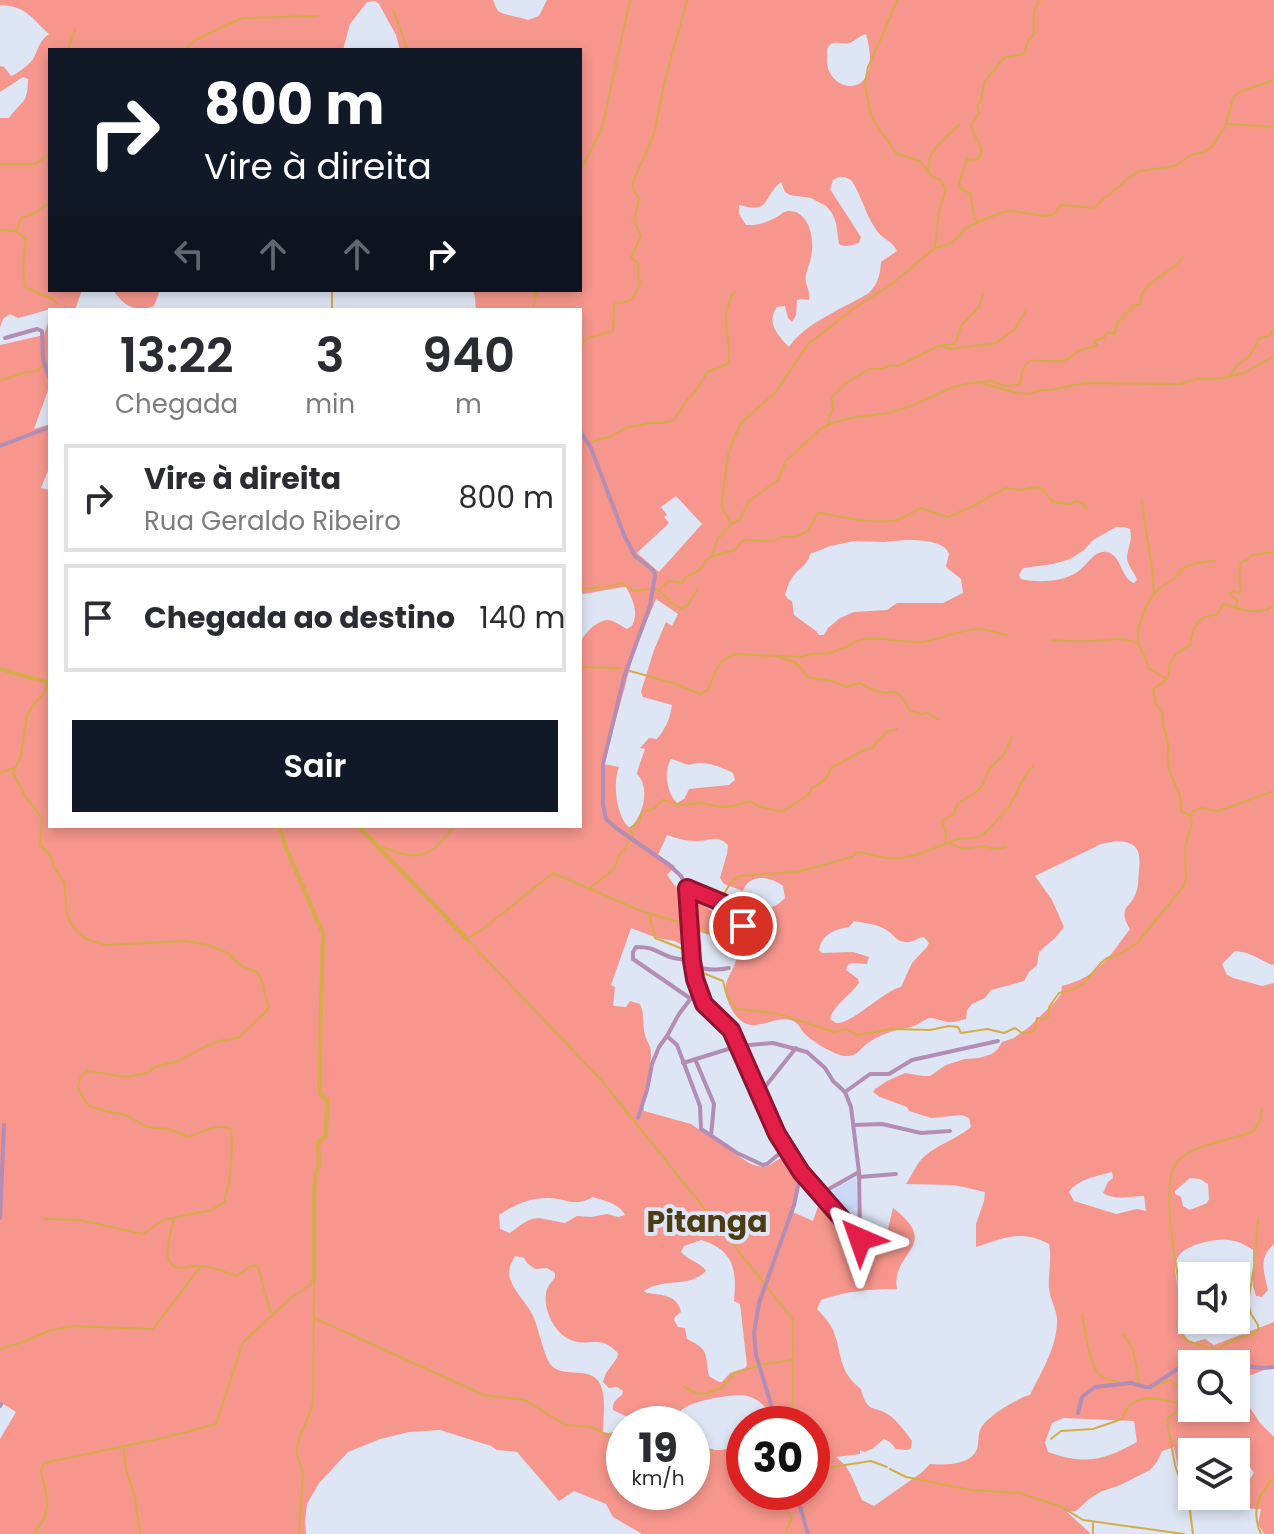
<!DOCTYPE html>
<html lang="pt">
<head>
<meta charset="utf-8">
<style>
  :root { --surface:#fff; --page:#f2f2f3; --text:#2b2b33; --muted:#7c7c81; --line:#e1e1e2; --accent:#111827 }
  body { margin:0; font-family:Poppins,sans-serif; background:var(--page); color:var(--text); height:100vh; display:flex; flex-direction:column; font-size:30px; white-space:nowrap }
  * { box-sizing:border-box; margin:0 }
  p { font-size:26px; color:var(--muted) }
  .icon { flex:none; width:44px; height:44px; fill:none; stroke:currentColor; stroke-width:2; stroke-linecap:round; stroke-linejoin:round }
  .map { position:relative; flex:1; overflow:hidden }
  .sheet { position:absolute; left:48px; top:308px; width:534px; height:520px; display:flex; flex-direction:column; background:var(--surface); border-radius:0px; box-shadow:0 4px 12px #0003 }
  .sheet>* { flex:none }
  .guide { position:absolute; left:48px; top:48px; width:534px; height:244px; border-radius:0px; box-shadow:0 4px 12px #0003; background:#111827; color:#fff; overflow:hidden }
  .tools { position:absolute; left:1178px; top:1262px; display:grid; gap:16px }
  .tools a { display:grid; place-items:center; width:72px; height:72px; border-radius:0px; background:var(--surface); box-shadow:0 4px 12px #0003; font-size:40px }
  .speed { position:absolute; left:606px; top:1406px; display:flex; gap:16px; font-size:40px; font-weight:700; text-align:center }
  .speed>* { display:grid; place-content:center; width:104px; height:104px; border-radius:50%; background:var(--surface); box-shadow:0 4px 12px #0003; line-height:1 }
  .speed small { font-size:20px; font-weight:400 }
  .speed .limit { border:12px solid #d22; background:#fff; color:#111 }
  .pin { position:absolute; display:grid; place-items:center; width:68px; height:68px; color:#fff; margin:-34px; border:4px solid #fff; border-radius:50%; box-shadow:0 2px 8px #0007 }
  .me { position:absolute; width:88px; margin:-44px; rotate:317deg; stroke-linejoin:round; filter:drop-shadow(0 0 6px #0008) }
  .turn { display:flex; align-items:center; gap:28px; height:168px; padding:0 24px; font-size:36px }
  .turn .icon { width:104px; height:104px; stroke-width:2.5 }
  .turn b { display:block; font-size:56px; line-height:68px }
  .lanes { display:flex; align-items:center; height:76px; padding:0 24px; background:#0003; justify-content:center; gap:40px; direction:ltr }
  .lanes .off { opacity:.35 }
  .eta { display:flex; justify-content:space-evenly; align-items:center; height:136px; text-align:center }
  .eta b { font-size:48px; font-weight:600; line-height:56px }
  .primary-button { display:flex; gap:16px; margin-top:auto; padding:16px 24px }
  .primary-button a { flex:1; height:92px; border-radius:0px; background:var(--accent); color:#fff; font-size:32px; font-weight:600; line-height:92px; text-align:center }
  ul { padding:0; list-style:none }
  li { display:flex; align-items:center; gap:24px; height:108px; margin:0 16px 12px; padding:0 8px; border:4px solid var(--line); border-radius:0px }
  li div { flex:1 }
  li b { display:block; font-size:30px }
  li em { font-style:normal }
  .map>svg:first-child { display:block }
  .built { fill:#cbd9f9 }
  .green { fill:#f6968c; fill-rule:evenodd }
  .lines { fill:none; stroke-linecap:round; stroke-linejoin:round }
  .stream { stroke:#d4ac48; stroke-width:2 }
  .canal { stroke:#d4ac48; stroke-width:4 }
  .street { stroke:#b48db4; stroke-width:4 }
  .route-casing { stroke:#92132f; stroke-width:20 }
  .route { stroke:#e11d48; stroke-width:14 }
  .labels { text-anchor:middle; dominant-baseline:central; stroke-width:8; stroke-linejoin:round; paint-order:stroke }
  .district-label { font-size:30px; font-weight:bold; fill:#4c3c14; stroke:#dee5f4 }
</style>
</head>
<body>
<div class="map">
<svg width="1274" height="1534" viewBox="0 0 1274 1534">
  <rect width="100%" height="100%" fill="#dee5f4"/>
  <polygon class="built" points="856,1177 857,1207 839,1213 823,1196"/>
  <g class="green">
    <path d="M0,0H493C495,4 496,8 498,11C501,14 522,18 528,20L539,16L547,0H1274V964L1272,965C1259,959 1250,952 1235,951L1222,964L1227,975L1233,978L1262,986L1274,983V1244C1258,1258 1264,1272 1268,1290L1262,1297L1256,1296L1253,1286V1250C1237,1239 1225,1237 1205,1242C1166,1252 1174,1268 1181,1300C1183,1313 1184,1325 1184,1338L1194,1342L1205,1339L1214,1345L1274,1322V1366L1236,1381V1364H1192V1408H1236V1387L1260,1423L1274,1437V1534H1264L1258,1524L1261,1509L1240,1508L1244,1487L1254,1473L1239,1451L1236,1453L1192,1452V1482L1179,1473L1174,1447L1162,1451L1157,1462L1150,1470L1118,1486L1102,1491L1089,1499L1076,1511L1067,1512L1091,1534H642L613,1517L606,1504L574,1491L559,1501L517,1452L497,1450L491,1446L440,1430L409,1432L380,1439L348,1452L319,1483L307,1504L305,1522L306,1534H0V1439L16,1412L0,1402V345L44,335L50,316V385L34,429L50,424V466L41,488L50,490V826H580V643C584,634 596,621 607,620C614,620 621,626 627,629L632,626C639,612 633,600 626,587C610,588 596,593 580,594V310H476L475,298L473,290H580V50H400L396,35L379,4L375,1L367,2L350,24L343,50H283L276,48L268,50H50V290H82L75,310L51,309L18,318L10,314L3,319L0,327V118H9C22,100 28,104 28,79L23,77L0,92V66L4,67L11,76C17,74 30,64 33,59C39,48 39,41 49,34C31,18 27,6 0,5ZM866,34C886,105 823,94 827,56C827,51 827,47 831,44C836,41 844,45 850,43C856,40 859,36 866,34ZM839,177H845L851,180C861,194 865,213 875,228C881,239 892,240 897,251L881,262C880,276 878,283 869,293C844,308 805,323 789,347C777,335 766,322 777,307L785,306L788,318L792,322L796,315L797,300L801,299L809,300C811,291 804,284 806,275C807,269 810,263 811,257C815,241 810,210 788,211C782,212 782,214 777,217C768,222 757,226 746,225L739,214V205C772,214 762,197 781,182L785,192L790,195L811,198L826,206L832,213L836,223L839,244C845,248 852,245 859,243L861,237L830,189L833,180ZM676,496L702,524L659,572L637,553L669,523L664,517L667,515L661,507ZM1116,527H1124L1130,529C1133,541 1127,548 1127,559C1128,566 1135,573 1137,580L1134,583C1120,578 1122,554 1106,552C1094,550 1086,567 1076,573C1060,582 1039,583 1021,579L1019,575L1023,568L1053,564L1070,559L1084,550L1093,540ZM906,540C917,540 945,540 949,554C949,555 946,566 946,567L961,579L963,593L943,603H897L887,610L854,612L840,618L828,628L824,635H819L816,631L794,615L792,601L788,599L785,595C787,588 789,581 794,575C800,567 808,565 810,554L830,546L854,541L884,542ZM656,599L678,614L672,626L666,622L654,650L641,692L643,697L672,705C670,719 666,728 657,739L649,738L640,748L645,749L638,769L637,774C651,788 643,816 630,828C617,819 612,783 619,767L604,764L635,649ZM671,759C676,760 680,762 685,764C692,766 692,763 699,763C709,762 724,768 733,773L735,780L729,785L689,789L684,799L677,803C667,793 663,772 671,759ZM667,835C676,838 686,841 695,841C709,842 716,833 728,845L727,854L720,878L724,884L743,891C749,873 770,876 783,886L785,898C777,907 769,908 757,910L761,920L768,928L752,933L744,930L741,936L732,932L734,927L728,924L727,919L700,904L701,897L675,886L667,875L675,866L658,855ZM1117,841C1138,842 1141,851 1139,870C1138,879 1139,887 1135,895C1133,901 1126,906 1125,911C1123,917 1127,924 1130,929C1110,956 1097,978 1062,986L1061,994L1055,1002L1029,1027L1014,1038L1002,1042L998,1049L992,1054L979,1058L965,1059L946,1065L930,1076H923L905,1073L887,1081L875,1089L873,1092L880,1097L907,1107L909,1111L931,1118L962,1115L969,1118L971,1127C956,1140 934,1145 920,1161C915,1167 911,1177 906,1184L954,1185L985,1192L984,1201L976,1224V1247C1004,1238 1021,1229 1049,1244C1052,1259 1048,1274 1049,1288C1050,1299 1056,1308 1057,1319C1058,1346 1041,1372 1030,1395C1017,1398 990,1415 982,1426C978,1433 979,1437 978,1444C976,1466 945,1465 930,1464L921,1473L874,1506L862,1500L851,1475L845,1465L836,1457L860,1454V1450L864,1452L872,1449L884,1439L890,1442L896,1449L908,1450L911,1448L912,1441C907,1434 896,1419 889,1415C874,1405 867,1414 861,1389C837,1370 843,1354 833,1330C829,1322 823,1315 817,1309L821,1300C846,1291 870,1289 897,1289C890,1252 943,1246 893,1208L887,1233L879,1244L867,1247L853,1242L847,1234L839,1218L822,1195L813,1221L790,1211C798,1186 804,1178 786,1156C767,1163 772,1172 749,1163L691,1124L644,1111C642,1092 651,1073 651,1053C651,1046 647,1042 645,1035C642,1026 645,1015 640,1004L630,1001L626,1007L613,1006L615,987L611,985L631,928L657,938L675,941L682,945L686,942L690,929C707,934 725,938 737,951C738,972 718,978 729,1004C748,1045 771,1012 793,1021C799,1023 800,1029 805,1034C813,1042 837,1057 848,1056C858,1056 861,1047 868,1043C873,1039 884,1034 890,1032C898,1029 906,1029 914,1026C920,1024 924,1019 930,1018C936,1018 942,1021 948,1022C954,1023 960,1020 966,1019L967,1010L972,1004L985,998L991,990L1024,981L1029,972L1037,965L1039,952L1055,938L1064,927L1052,900L1035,876L1101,844ZM854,921C864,923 879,924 888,931C894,935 896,941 905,942C912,943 917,938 924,937L929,943L927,947L912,963L901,987C883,991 851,1025 836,1023C834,1022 832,1020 830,1019C834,1004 850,996 859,983L858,979L846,970L847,966L851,963L867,964L869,957L853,952L822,953L819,950C822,934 835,929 849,927ZM1112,1172L1113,1178L1108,1182L1103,1193C1115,1201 1130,1196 1144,1196L1146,1211L1137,1209L1116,1214L1074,1201L1069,1192C1078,1179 1097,1176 1112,1172ZM1190,1178L1200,1179L1208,1184L1209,1199L1207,1203L1190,1210L1183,1206L1181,1197L1175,1194V1191ZM593,1197C604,1201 619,1203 625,1215L618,1217L607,1214L592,1217L577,1216L565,1223C535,1218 536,1212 510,1233L500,1229L499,1215C514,1205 528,1198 548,1198C565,1198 574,1208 593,1197ZM701,1240C734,1250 737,1270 734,1301L740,1304L747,1365L745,1368L730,1373L722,1382H719L709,1376C704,1353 711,1351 687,1339L685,1328L678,1327L674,1320L675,1317L681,1312C678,1295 662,1295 647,1293L644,1291C664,1277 688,1289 706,1271C700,1262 689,1261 681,1252L684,1246ZM515,1256L524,1258L527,1263L535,1269L547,1268L555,1273V1277C552,1282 547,1286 546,1293C543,1310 555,1334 571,1340C589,1348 599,1333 618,1353L617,1358L606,1373L603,1382L609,1388L617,1387L623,1391L622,1395C616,1399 612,1403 613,1410L628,1417L627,1424H679C678,1419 677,1416 680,1412C687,1401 735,1393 747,1396C756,1398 762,1403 768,1410V1417L765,1424H812V1492H744V1443C720,1453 713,1453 692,1439V1492H624V1429L609,1433L603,1432C603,1416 607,1396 599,1382C590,1367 565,1377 553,1367C544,1360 539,1328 533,1316C527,1303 515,1293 510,1279C507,1271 511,1263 515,1256ZM1063,1418L1134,1421L1137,1442C1103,1461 1085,1465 1048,1452L1045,1442L1052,1423Z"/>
    <path d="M113,290H160L154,306C136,314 123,305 113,290Z"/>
  </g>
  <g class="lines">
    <g class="stream">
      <polyline points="897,0 887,25 868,67 865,83 869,108 872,118 896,153 920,161 932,177 939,179 946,188 939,212 935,246"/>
      <polyline points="393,10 408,50"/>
      <polyline points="68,50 75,30"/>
      <polyline points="184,50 197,39 242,18 317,16"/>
      <polyline points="1227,124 1274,127"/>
      <polyline points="0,164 35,164 50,154"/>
      <path d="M928,169L930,163L929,160C933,147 949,135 959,125"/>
      <polyline points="580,171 602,128 630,0"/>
      <path d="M977,221L974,218L970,193L961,189L959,183L967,159L976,160L981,155C982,141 974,138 971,125L979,113L977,106L981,101L984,82L1004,58L1024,54L1028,41L1034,34V11L1040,0"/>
      <polyline points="0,230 16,231 26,239 23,265 25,287 54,300 57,304"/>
      <polyline points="17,230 21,218 35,213 50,202"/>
      <polyline points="525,290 536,292"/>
      <polyline points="332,310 332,292"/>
      <polyline points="533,310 537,290"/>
      <path d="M580,344L588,338L613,331L614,304C633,301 634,301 640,282L638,278V263L631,258L641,235C629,215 637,217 639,198L633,189V182L654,134L664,84L687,0"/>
      <polyline points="941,346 952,349 996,343 1015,329 1026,310"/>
      <polyline points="1231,375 1237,365 1249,357 1259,339 1270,335 1274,328"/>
      <polyline points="0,381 25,372 38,371 42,366"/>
      <polyline points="981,383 1017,393 1030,394 1041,390 1050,390 1085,383 1180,384 1196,379 1224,378 1246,372 1274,356"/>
      <polyline points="828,424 830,415 833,410 832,397 845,384 869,369 883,369 890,365 898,366 938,346 954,344 956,342 961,326 979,307 983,295"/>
      <path d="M592,442L612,436L626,428L648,423H663L674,420L687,400L696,391L707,372L728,364C734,335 715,321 735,291"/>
      <path d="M1142,501C1145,532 1153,562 1154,594"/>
      <path d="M731,524L723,509L722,501L728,455L735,435L742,422L776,392L808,344L853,309L888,287L935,248L952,243L966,228L978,222L1003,212L1011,211L1046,216L1054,214L1061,205L1093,208L1130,177L1140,171L1175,166L1191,155L1206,151L1212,147L1225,127L1234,96C1246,86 1261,87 1274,79"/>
      <path d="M713,556L735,550L742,541L746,540L774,541L781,537H795L808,531L817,514L820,513C842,517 875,525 897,520C906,517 913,512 920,508L948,517L967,509L1006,488L1020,490L1038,487L1042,489L1053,502L1070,504L1077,501L1084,504L1087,510"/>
      <polyline points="580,589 608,587 622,583 634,591 649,589"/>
      <path d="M655,589C666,593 669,606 682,608L688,605L698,589"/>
      <path d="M659,590L668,581L682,583L686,577L700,570L707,559L712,556L717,540L731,524L740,520L749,501L778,480L785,462L819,430L830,424L855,417L888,413L914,405L953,387L972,383L992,381L1005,386L1019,385C1023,377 1020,368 1029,362C1035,358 1053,363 1062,361C1071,359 1072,356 1078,351C1084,348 1090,349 1097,345L1095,341L1104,337L1108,332L1114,334L1117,323L1135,305L1141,304C1137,283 1174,273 1183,257"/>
      <polyline points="1234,607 1236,606 1237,600 1230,595 1230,593 1233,591 1239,593 1241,591 1239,577 1241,562 1247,560 1252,555 1274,552"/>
      <path d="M1052,640C1065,641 1079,642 1092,641C1110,640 1120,636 1137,643"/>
      <path d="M776,656L796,663L808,677L835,682L846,687L860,683C866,687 878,692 886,693C888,693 890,691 892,692C902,693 906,704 910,711L921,714L928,713L939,720"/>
      <polyline points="580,667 619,668"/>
      <path d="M630,671L673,683L700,694L708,690C715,674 717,659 736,654L802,657C812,652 819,655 829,653C836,652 839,647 847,647C867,630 897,644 921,642C940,640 958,630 977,629C988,629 998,634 1008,635"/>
      <path d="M1165,678L1148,668C1147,657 1139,650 1138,639C1137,624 1148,597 1160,588C1163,585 1167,584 1171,581C1178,576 1180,568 1190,565C1198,562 1206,562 1215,561"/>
      <polyline points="50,683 50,682"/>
      <polyline points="0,773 14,768"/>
      <path d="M1189,815L1182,812C1180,805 1181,799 1179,793C1175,782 1169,775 1168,763C1167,757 1169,751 1168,744C1166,734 1161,723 1163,713L1156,704L1153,689C1158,686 1166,683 1168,676C1170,672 1168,667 1170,663C1174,655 1182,649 1190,645C1192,626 1198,616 1218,614L1223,604C1238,609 1261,617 1274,605"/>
      <polyline points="633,836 630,828 639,822 642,812 654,809 663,800 680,805 701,803 720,807 733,806 750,801 758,806 782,812 808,795 812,788 825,780 831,768 866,749 873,748 877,741 882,738 886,732 897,729"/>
      <polyline points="946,843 945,828 942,824 943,820 953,815 958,803 975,793 983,785 989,769 1003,756 1012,736"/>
      <polyline points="950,843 962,849 984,846 996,849 1006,847"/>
      <path d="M381,849L383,847C419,862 431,858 454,826"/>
      <polyline points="590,888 614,869 619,856 629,842"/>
      <path d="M723,900C724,891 731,881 739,876L797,872L852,857L857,852C868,853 879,857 889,858C913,861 936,846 958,839C967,837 974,840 983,835L1009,807L1025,776L1033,766"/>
      <polyline points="723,907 723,917 728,926 728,930"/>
      <polyline points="649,914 655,938 683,949 688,967 692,970"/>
      <polyline points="686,924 641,911 553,873 483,929 467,939 603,1082 764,1283"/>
      <polyline points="693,924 721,940 724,939 726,934"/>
      <polyline points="698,971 723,981 727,996 736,1009 775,1013 834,1032 846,1029 857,1035 892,1029 930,1030 949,1026 958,1027 961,1033 987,1029 1004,1033 1015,1028 1022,1033 1032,1032 1035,1030 1037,1018 1045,1019 1049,1016 1049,1007 1059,993 1072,990 1083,984 1101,963 1107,958 1120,954 1137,943 1184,886 1186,879 1185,847 1192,824 1190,816 1193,811 1201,808 1218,811 1274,791"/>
      <path d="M44,1219L79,1220L143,1234L163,1220L212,1210L224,1202L229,1183L232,1149L231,1129C216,1123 203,1131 189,1137L169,1129L147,1127L126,1115L101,1110L89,1106L82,1096L78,1087L81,1076L88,1071L126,1077L148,1073L155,1067L179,1061L206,1046L219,1041L238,1038L266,1012L269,1006L265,996L263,984L257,972L241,966L229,954L209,945L186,941L106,945L86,939L72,926L67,914L64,882L55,869L50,855L40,845L42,820L35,808L27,799L13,773L21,756L27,715L36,701L44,694L47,682"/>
      <path d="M174,1219C171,1232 158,1266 181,1268C187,1268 193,1265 200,1266C213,1266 223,1272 236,1276C244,1274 249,1262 258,1267L271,1313"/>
      <polyline points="767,1287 791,1317 793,1321 793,1402 791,1417 794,1424"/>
      <path d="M1082,1315C1085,1330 1089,1364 1100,1375C1104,1380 1113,1381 1119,1382"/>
      <polyline points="314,1318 484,1395 525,1400 565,1425 591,1427 606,1435 624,1436"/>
      <polyline points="1123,1334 1133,1349 1139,1384"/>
      <polyline points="0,1349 26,1341 48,1331 73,1326 153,1329 201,1266"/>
      <path d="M1219,1350L1189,1342L1180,1332C1179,1320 1181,1307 1180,1295C1178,1266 1157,1181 1179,1160C1196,1143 1232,1141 1254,1131L1260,1120L1262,1108"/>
      <polyline points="1212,1364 1222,1346 1235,1339 1254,1334 1258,1330 1258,1325 1251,1314 1248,1302 1254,1268 1258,1219"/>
      <polyline points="761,1365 792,1360"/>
      <path d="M1192,1381C1180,1387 1180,1400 1178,1411L1169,1417L1167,1420L1175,1465L1190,1511L1193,1534"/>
      <polyline points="684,1387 696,1393 706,1394 723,1387 735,1373 758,1366"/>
      <polyline points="1153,1387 1169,1380 1183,1389"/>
      <polyline points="783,1424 790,1418"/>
      <path d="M1051,1439L1061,1431L1093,1429L1122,1419C1124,1416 1125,1411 1128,1408C1138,1392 1163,1400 1178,1403"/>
      <polyline points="123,1446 126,1469 135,1497 140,1534"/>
      <polyline points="692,1447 712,1450"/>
      <polyline points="726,1453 744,1453"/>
      <polyline points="812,1465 814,1468 819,1469 871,1461 887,1467"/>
      <polyline points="890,1469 906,1477 971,1490 1019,1493 1060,1506 1083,1520 1184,1534"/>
      <polyline points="780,1492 784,1506 792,1518 785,1534"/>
      <path d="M33,1534C54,1510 47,1498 41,1471L44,1463L163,1438L216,1424L243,1342L290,1299L314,1282"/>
      <polyline points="299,1534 303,1472 297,1454 297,1447 301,1433 313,1405 314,1284"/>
      <polyline points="1093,1534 1093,1523"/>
      <path d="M1261,1534C1251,1512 1257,1494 1274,1478"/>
    </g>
    <g class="canal">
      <polyline points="0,669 50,683"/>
      <polyline points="279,826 285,845 323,934 319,1086 321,1095 327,1099 326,1136 319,1141 318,1143 319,1164 315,1175 314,1200 314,1282"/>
      <polyline points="358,826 467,939"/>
    </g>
    <g class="street">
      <polyline points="5,338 37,329 42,331 43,360 50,379"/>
      <polyline points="580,431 591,448 624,535 635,556 653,570 655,575 650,606 624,677 603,764 603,804 606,819 616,828 668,864 681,876 687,888 692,955 695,979 704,1004 731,1030 777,1134 801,1172 859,1240"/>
      <polyline points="0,446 50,427"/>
      <polyline points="687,888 723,903 743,926"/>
      <path d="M693,966C706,970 716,971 729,968"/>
      <path d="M691,999L633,959V952L636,947C655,947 656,952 670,957C677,959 685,960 692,961"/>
      <polyline points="667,1036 677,1045 700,1106 701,1129 737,1153 763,1165 767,1164 785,1149"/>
      <polyline points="695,1059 714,1104 711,1136"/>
      <polyline points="683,1063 738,1046 773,1043 807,1052 825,1068 833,1081 845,1092 851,1107 859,1172 860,1239 859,1240"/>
      <polyline points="845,1092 870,1074 889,1074 912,1060 998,1041"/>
      <polyline points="760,1093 796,1048"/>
      <polyline points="638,1118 647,1090 652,1064 659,1047 667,1036 679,1014 698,989"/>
      <polyline points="854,1125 882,1124 921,1133 950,1131"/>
      <polyline points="859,1177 896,1174"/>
      <polyline points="820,1194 859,1172"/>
      <polyline points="0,1218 4,1125"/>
      <polyline points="1236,1365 1263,1368 1274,1367"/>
      <polyline points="0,1406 1,1404"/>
      <polyline points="1078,1413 1082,1397 1095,1387 1131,1383 1145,1387 1150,1387 1179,1368 1196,1363 1226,1364"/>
      <polyline points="777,1424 756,1355 754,1333 759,1303 794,1205 801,1172"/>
      <polyline points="796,1492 808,1534"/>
    </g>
  </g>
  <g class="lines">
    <defs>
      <polyline id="route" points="743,926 723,903 687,888 692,961 695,979 704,1004 731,1030 777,1134 801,1172 843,1220 857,1240 860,1239"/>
    </defs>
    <use href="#route" class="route-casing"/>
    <use href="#route" class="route"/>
  </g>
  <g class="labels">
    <g class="district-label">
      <text x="707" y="1221">Pitanga</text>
    </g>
  </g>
</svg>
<div class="tools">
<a><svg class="icon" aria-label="sound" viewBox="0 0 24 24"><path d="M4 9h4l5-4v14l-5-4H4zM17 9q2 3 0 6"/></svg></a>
<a><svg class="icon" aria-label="search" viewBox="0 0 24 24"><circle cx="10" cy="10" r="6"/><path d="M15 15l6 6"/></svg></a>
<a><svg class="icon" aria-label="layers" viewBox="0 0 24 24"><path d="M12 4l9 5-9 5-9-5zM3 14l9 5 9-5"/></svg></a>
</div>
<div class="speed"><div>19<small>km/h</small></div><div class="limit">30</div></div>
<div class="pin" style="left:743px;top:926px;background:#d93025"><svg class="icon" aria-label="arrive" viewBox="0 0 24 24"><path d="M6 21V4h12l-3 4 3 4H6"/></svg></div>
<svg class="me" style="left:860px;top:1239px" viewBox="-20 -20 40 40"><path d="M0-17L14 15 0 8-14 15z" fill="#e11d48" stroke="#fff" stroke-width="4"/></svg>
<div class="guide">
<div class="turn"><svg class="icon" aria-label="right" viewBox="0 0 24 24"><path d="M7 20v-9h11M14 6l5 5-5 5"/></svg><div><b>800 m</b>Vire à direita</div></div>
<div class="lanes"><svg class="icon off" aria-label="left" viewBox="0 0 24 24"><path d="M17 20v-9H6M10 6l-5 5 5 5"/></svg><svg class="icon off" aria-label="ahead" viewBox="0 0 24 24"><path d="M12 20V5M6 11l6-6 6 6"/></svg><svg class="icon off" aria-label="ahead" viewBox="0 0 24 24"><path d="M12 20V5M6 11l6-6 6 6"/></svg><svg class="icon" aria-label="right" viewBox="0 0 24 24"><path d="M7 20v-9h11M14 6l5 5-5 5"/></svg></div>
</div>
<section class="sheet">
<div class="eta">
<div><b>13:22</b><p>Chegada</p></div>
<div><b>3</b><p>min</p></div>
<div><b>940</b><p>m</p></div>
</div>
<ul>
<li><svg class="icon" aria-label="right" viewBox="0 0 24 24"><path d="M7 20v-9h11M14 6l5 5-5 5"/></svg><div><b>Vire à direita</b><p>Rua Geraldo Ribeiro</p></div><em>800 m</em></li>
<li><svg class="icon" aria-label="arrive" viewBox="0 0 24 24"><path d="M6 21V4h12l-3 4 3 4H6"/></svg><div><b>Chegada ao destino</b></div><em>140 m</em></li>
</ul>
<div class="primary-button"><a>Sair</a></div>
</section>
</div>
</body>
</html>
